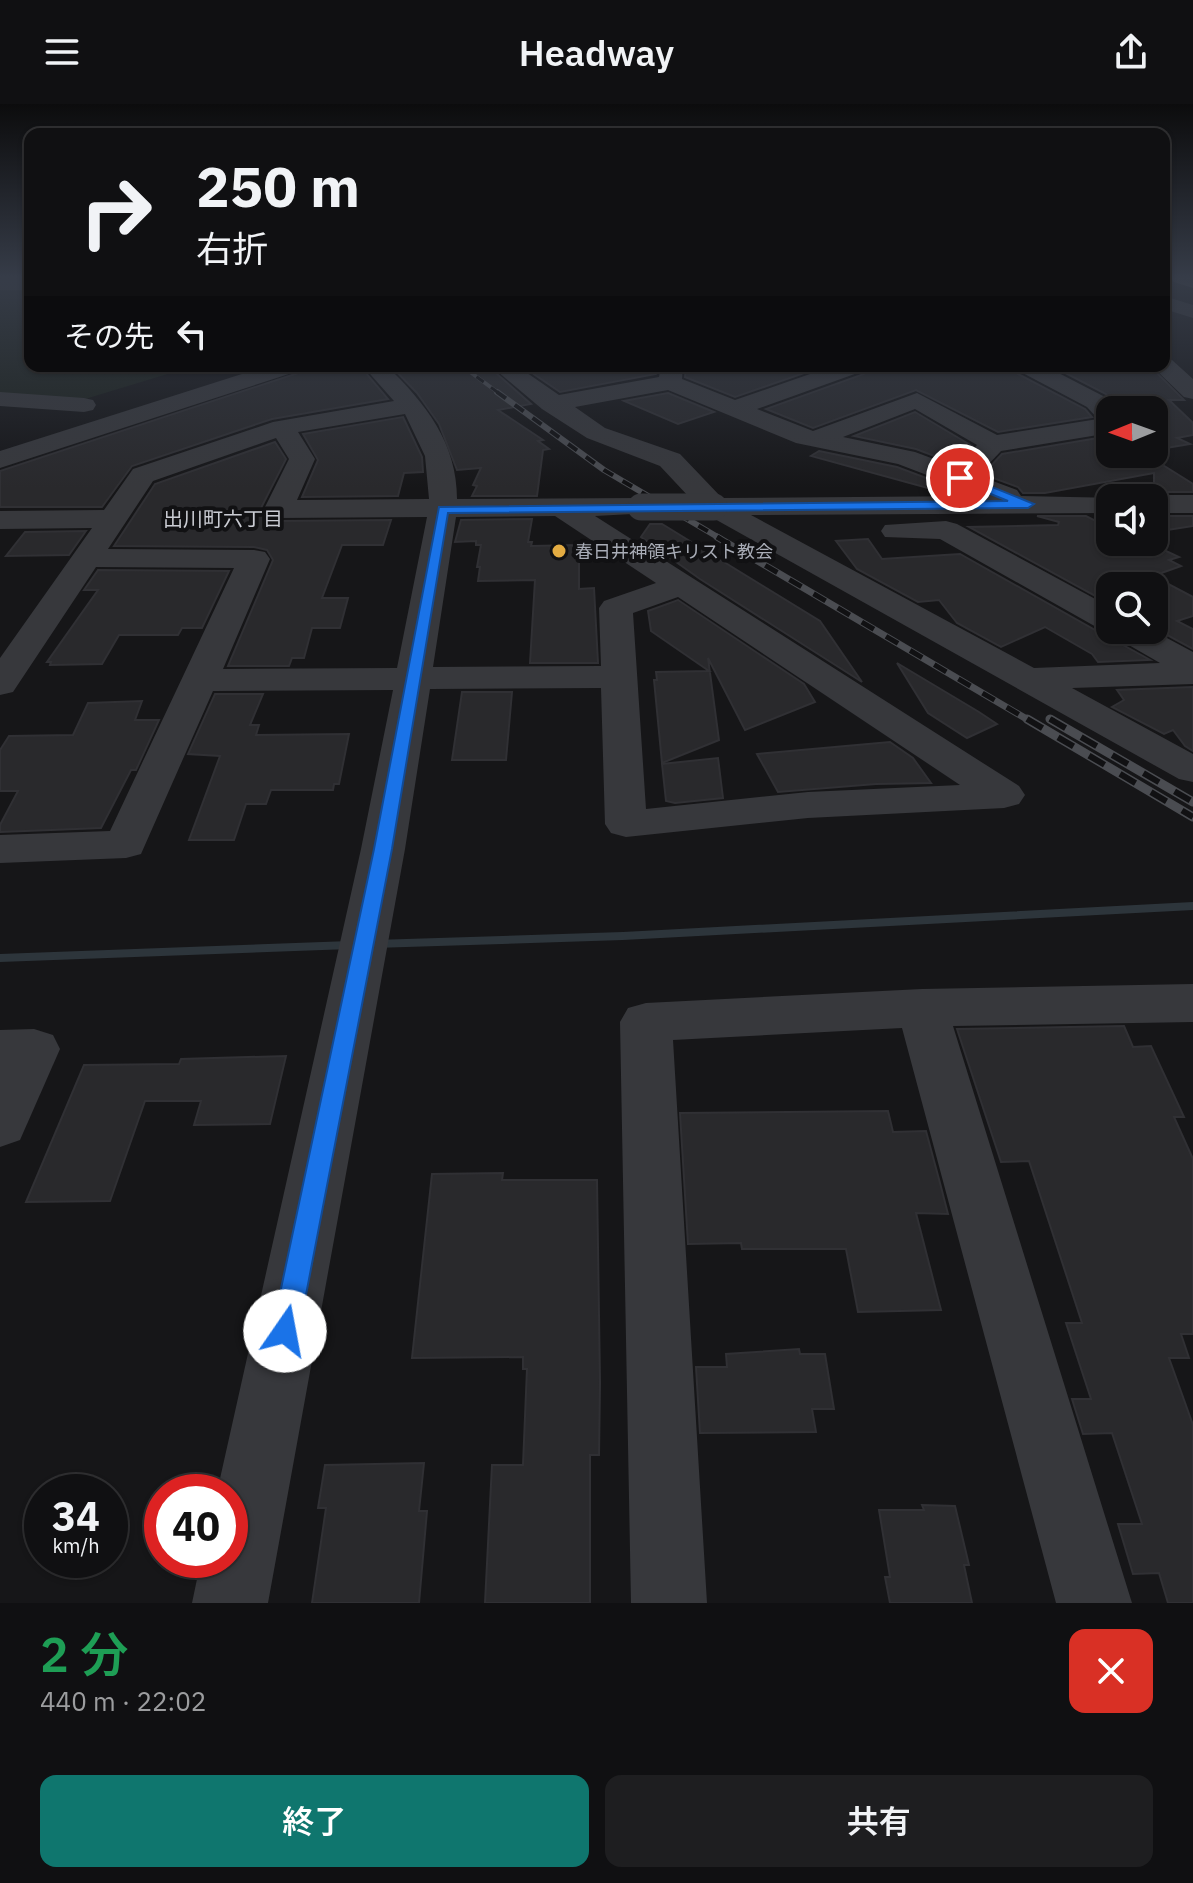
<!DOCTYPE html>
<html lang="ja">
<head>
<meta charset="utf-8">
<style>
  :root { --surface:#101012; --page:#1e1e20; --text:#f1f3f6; --muted:#9c9d9f; --line:#303032; --accent:#0f766e }
  body { margin:0; font-family:"IBM Plex Sans","Noto Sans JP",sans-serif; background:var(--page); color:var(--text); height:100vh; display:flex; flex-direction:column; font-size:30px; white-space:nowrap }
  * { box-sizing:border-box; margin:0 }
  p { font-size:26px; color:var(--muted) }
  .icon { flex:none; width:44px; height:44px; fill:none; stroke:currentColor; stroke-width:2; stroke-linecap:round; stroke-linejoin:round }
  .map { position:relative; height:1499px; overflow:hidden }
  .sheet { display:flex; flex-direction:column; background:var(--surface); flex:1 }
  .sheet>* { flex:none }
  .hud { position:absolute; left:24px; top:24px; width:1146px; height:244px; border-radius:16px; box-shadow:0 2px 6px #0004,0 0 0 2px var(--line); background:#101012; color:var(--text); overflow:hidden }
  .needle { width:52px; rotate:269deg }
  .buttons { position:absolute; left:1096px; top:292px; display:grid; gap:16px }
  .buttons a { display:grid; place-items:center; width:72px; height:72px; border-radius:16px; background:var(--surface); box-shadow:0 2px 6px #0004,0 0 0 2px var(--line); font-size:40px }
  .speed { position:absolute; left:24px; top:1370px; display:flex; gap:16px; font-size:40px; font-weight:700; text-align:center }
  .speed>* { display:grid; place-content:center; width:104px; height:104px; border-radius:50%; background:var(--surface); box-shadow:0 2px 6px #0004,0 0 0 2px var(--line); line-height:1 }
  .speed small { font-size:20px; font-weight:400 }
  .speed .limit { border:12px solid #d22; background:#fff; color:#111 }
  .pin { position:absolute; display:grid; place-items:center; width:68px; height:68px; color:#fff; margin:-34px; border:4px solid #fff; border-radius:50%; box-shadow:0 2px 8px #0007 }
  .me { position:absolute; width:88px; margin:-44px; rotate:12deg; stroke-linejoin:round; filter:drop-shadow(0 0 6px #0008) }
  .turn { display:flex; align-items:center; gap:28px; height:168px; padding:0 40px; font-size:36px }
  .turn .icon { width:104px; height:104px; stroke-width:2.5 }
  .turn b { display:block; font-size:56px; line-height:68px }
  .then { display:flex; align-items:center; height:76px; padding:0 40px; background:#0003; gap:16px; font-size:30px }
  .round { display:grid; place-items:center; flex:none; width:84px; height:84px; border-radius:16px; background:var(--page) }
  .head { display:flex; align-items:center; justify-content:space-between; height:136px; padding:0 40px }
  h1 { font-size:48px; font-weight:600; line-height:60px; color:#1e9e55 }
  .primary-button { display:flex; gap:16px; margin-top:auto; padding:16px 40px }
  .primary-button a { flex:1; height:92px; border-radius:16px; background:var(--accent); color:#fff; font-size:32px; font-weight:600; line-height:92px; text-align:center }
  .primary-button a+a { background:var(--page); color:var(--text) }
  header { display:flex; justify-content:space-between; align-items:center; height:104px; padding:0 40px; background:var(--surface); font-size:36px; font-weight:600 }
  .map>svg:first-child { display:block }
  .green { fill:#1c221d }
  .lines { fill:none; stroke-linecap:round; stroke-linejoin:round }
  .stream { fill:#2d353b; fill-rule:evenodd }
  .building { fill:#29292c; stroke:#303034; stroke-width:2 }
  .minor { fill:#37383c; fill-rule:evenodd }
  .major { fill:#54555b; fill-rule:evenodd }
  .rail-far3-casing { stroke:#4a4c51; stroke-width:4 }
  .rail-far2-casing { stroke:#4a4c51; stroke-width:6 }
  .rail-far1-casing { stroke:#4a4c51; stroke-width:7 }
  .rail-casing { stroke:#4a4c51; stroke-width:9 }
  .rail-far3 { stroke:#111113; stroke-width:3; stroke-dasharray:9; stroke-linecap:butt }
  .rail-far2 { stroke:#111113; stroke-width:4; stroke-dasharray:11; stroke-linecap:butt }
  .rail-far1 { stroke:#111113; stroke-width:5; stroke-dasharray:14; stroke-linecap:butt }
  .rail { stroke:#111113; stroke-width:6; stroke-dasharray:18; stroke-linecap:butt }
  .minor-bridge { stroke:#37383c; stroke-width:27 }
  .route { fill:#1a73e8; stroke:#114b97; stroke-width:2 }
  .poi-dot { fill:#e4ac42; stroke:#111113; stroke-width:3 }
  .labels { text-anchor:middle; dominant-baseline:central; stroke-width:8; stroke-linejoin:round; paint-order:stroke }
  .far-poi-label { font-size:18px; fill:#a9adb7; stroke:#111113; text-anchor:start }
  .far-neighbourhood-label { font-size:20px; fill:#caccd3; stroke:#111113 }
</style>
</head>
<body>
<header><svg class="icon" aria-label="menu" viewBox="0 0 24 24"><path d="M4 6h16M4 12h16M4 18h16"/></svg>Headway<svg class="icon" aria-label="share" viewBox="0 0 24 24"><path d="M12 15V3M7 8l5-5 5 5M5 13v7h14v-7"/></svg></header>
<div class="map">
<svg width="1193" height="1499" viewBox="0 0 1193 1499">
  <rect width="100%" height="100%" fill="#161618"/>
  <polygon class="green" points="0,185 30,185 30,262 194,262 82,296 0,291"/>
  <g class="lines">
    <g class="stream">
      <polygon points="1193,798 1193,806 623,836 374,844 370,843 369,840 370,837 374,836 623,828"/>
      <polygon points="350,837 354,838 355,841 354,844 350,845 0,858 0,850"/>
    </g>
  </g>
  <g class="building">
    <polygon points="346,262 360,262 388,295 272,315 132,362 102,403 0,403 0,367 304,267 319,269"/>
    <polygon points="391,262 488,262 531,300 498,306 543,336 538,337 549,345 543,346 537,392 472,392 477,382 473,381 481,364 457,366 439,320 417,289"/>
    <polygon points="522,262 658,262 656,270 560,288"/>
    <polygon points="686,262 784,263 824,262 735,293 685,273"/>
    <polygon points="869,262 1013,262 1018,270 1085,305 1092,313 998,328 916,286 813,324 766,305 864,270"/>
    <polygon points="1052,262 1150,262 1184,296 1169,296 1193,319 1193,331 1177,334 1190,340 1154,346 1154,306 1120,306 1106,290"/>
    <polygon points="668,289 714,308 678,320 624,297"/>
    <polygon points="915,308 972,342 958,361 916,345 854,332"/>
    <polygon points="403,313 422,353 423,368 404,369 398,392 302,393 318,356 303,330"/>
    <polygon points="1110,332 1110,350 1145,350 1193,380 1193,388 1154,388 1154,369 1045,389 1023,389 1018,383 977,368 986,367 1002,350"/>
    <polygon points="275,338 286,355 261,404 267,413 279,417 391,416 383,441 342,441 322,494 348,494 340,524 312,524 304,554 292,554 289,562 228,562 273,456 267,446 254,443 114,442 155,380"/>
    <polygon points="819,347 897,363 966,389 946,389 811,352"/>
    <polygon points="1037,412 1086,412 1110,424 1110,438 1147,438 1179,453 1169,456 1181,462 1153,472 1193,493 1193,512 1177,517 1193,525 1193,545 1154,524 1154,482 1110,482 1110,500 969,423 1058,421 1059,418"/>
    <polygon points="1154,412 1193,412 1193,422 1154,428"/>
    <polygon points="532,415 528,438 532,438 531,442 579,441 579,485 594,484 598,559 530,559 535,476 478,477 480,463 477,463 481,441 476,441 476,437 455,438 461,416"/>
    <polygon points="650,420 662,420 820,517 862,578 700,475 641,433"/>
    <polygon points="86,427 69,451 6,452 25,428"/>
    <polygon points="868,435 882,455 960,450 1097,527 1109,530 1114,536 1150,556 1098,558 1092,550 1045,523 1001,543 957,519 939,496 918,498 857,465 836,437"/>
    <polygon points="98,466 229,467 202,524 182,524 178,531 119,531 102,560 50,561 51,558 47,558 98,486 84,486"/>
    <polygon points="678,496 804,580 815,598 745,626 708,554 719,636 662,659 654,576 657,576 656,568 709,567 651,527 648,507"/>
    <polygon points="897,559 979,608 997,620 967,634 928,609"/>
    <polygon points="1193,583 1193,647 1185,642 1173,626 1164,630 1112,603 1124,596 1117,586"/>
    <polygon points="462,588 512,588 506,656 452,656"/>
    <polygon points="215,590 263,590 250,621 259,621 256,631 349,630 339,680 334,680 333,686 271,686 266,700 246,700 234,736 189,736 220,652 188,650"/>
    <polygon points="142,597 135,616 159,616 136,666 131,666 101,724 0,728 0,721 18,687 0,687 0,646 9,632 73,631 88,599"/>
    <polygon points="890,638 913,654 931,679 876,680 778,688 757,650"/>
    <polygon points="718,654 723,694 675,699 666,697 662,660"/>
    <polygon points="1124,922 1133,943 1151,942 1184,1013 1174,1013 1193,1055 1193,1230 1181,1230 1189,1254 1169,1254 1193,1321 1193,1499 1168,1499 1159,1469 1133,1470 1118,1420 1142,1420 1112,1329 1083,1330 1072,1295 1091,1295 1066,1219 1082,1219 1029,1057 1001,1058 957,925"/>
    <polygon points="286,952 270,1020 194,1021 201,997 145,997 110,1097 26,1098 84,961 179,960 181,955"/>
    <polygon points="888,1007 893,1028 926,1027 940,1079 948,1110 916,1109 941,1206 858,1208 846,1145 742,1145 741,1139 688,1140 680,1009"/>
    <polygon points="503,1069 502,1076 597,1076 600,1279 599,1351 590,1351 590,1499 485,1499 492,1361 523,1361 527,1265 523,1265 523,1253 412,1254 432,1070"/>
    <polygon points="799,1245 800,1250 825,1250 834,1305 812,1305 816,1328 700,1329 696,1263 727,1263 726,1250"/>
    <polygon points="424,1359 419,1407 427,1407 419,1499 312,1499 326,1404 318,1404 325,1361"/>
    <polygon points="922,1401 955,1402 969,1461 964,1461 972,1499 890,1499 885,1473 890,1473 879,1406 924,1406"/>
  </g>
  <g class="lines">
    <g class="minor">
      <rect x="0" y="174" width="30" height="12"/>
      <polygon points="1164,192 1193,201 1193,214 1164,205"/>
      <polygon points="1164,254 1172,256 1193,275 1193,295 1184,293 1156,266 1153,262 1164,262"/>
      <polygon points="267,262 301,262 298,267 0,364 0,347"/>
      <path d="M363,262H387C426,300 457,339 457,395L641,394L651,397L656,403L651,409L595,412L1019,682L1025,691L1019,700L1004,704L808,714L626,733L611,729L605,720L601,584L430,585L405,745L268,1499H192L201,1456H230V1388H217L361,745L393,586L213,587L141,750L126,754L0,759V731L110,727L234,464L96,463L13,588L0,591V554L92,424L0,425V407L104,406L133,365L273,318L394,297ZM405,310L425,352L429,395L297,396L315,355L298,328ZM276,334L289,355L264,405L269,411L279,414L427,413L397,564L223,565L270,455L265,448L254,446L108,445L153,377ZM555,412L656,479L604,497L599,504L601,562L433,563L456,413ZM678,493L960,681L808,688L646,705L633,509Z"/>
      <path d="M491,262H517L559,291L659,273L661,262H683L682,275L735,296L833,262H866L863,267L757,305L813,327L917,289L997,331L1098,315L1087,303L1019,267L1016,262H1045L1105,293L1117,306H1110V329L1001,347L984,365H964L960,359L977,341L915,305L843,333L915,348L1017,386L1021,392L1120,394H1110V409L751,411L1034,564L1160,559L1115,533L1111,527L1098,524L940,435L885,433L881,427L885,421L946,417L957,420L1110,503V526H1152L1193,548V580L1072,584L1193,650V678L1179,675L704,409L660,362L587,334L542,305ZM668,286L796,339L898,360L982,392L722,394L680,350L605,324L575,303Z"/>
      <polygon points="0,288 84,294 93,296 96,301 93,306 84,308 0,302"/>
      <polygon points="1154,391 1193,391 1193,409 1154,409 1154,394 1144,394"/>
      <polygon points="1193,880 1193,918 953,922 1132,1499 1056,1499 902,924 673,936 707,1499 631,1499 620,918 628,904 646,899 922,885"/>
      <polygon points="34,925 53,931 60,945 20,1036 0,1043 0,926"/>
    </g>
    <polygon class="major" points="1171,174 1193,174 1193,184 1174,178"/>
    <defs>
      <polyline id="rail-far3" points="462,262 500,290"/>
      <polyline id="rail-far2" points="497,288 604,366 721,435"/>
      <g id="rail-far1">
        <polyline points="717,433 1030,617"/>
        <polyline points="1050,615 1054,617"/>
      </g>
      <g id="rail">
        <polyline points="1027,615 1193,713"/>
        <polyline points="1050,615 1193,698"/>
      </g>
    </defs>
    <use href="#rail-far3" class="rail-far3-casing"/>
    <use href="#rail-far2" class="rail-far2-casing"/>
    <use href="#rail-far1" class="rail-far1-casing"/>
    <use href="#rail" class="rail-casing"/>
    <use href="#rail-far3" class="rail-far3"/>
    <use href="#rail-far2" class="rail-far2"/>
    <use href="#rail-far1" class="rail-far1"/>
    <use href="#rail" class="rail"/>
    <polyline class="minor-bridge" points="641,403 714,403"/>
  </g>
  <linearGradient id="sky" x2="0" y2="1"><stop stop-color="#0c0c0d"/><stop offset="0.45" stop-color="#363c48"/><stop offset="1" stop-color="#363c48" stop-opacity="0"/></linearGradient>
  <rect width="1193" height="384" fill="url(#sky)"/>
  <polygon class="route" points="960,370 1034,400 1028,404 448,409 392,745 299,1227 295,1236 285,1240 276,1236 272,1227 374,745 439,403 1008,397 956,376 956,371"/>
  <circle class="poi-dot" cx="559" cy="447" r="8"/>
  <g class="labels">
    <g class="far-poi-label">
      <text x="575" y="447">春日井神領キリスト教会</text>
    </g>
    <g class="far-neighbourhood-label">
      <text x="223" y="414">出川町六丁目</text>
    </g>
  </g>
</svg>
<div class="buttons">
<a><svg class="needle" viewBox="-14 -14 28 28"><path d="M0-13l5 13h-10z" fill="#e53935"/><path d="M0 13l5-13h-10z" fill="#9c9d9f"/></svg></a>
<a><svg class="icon" aria-label="sound" viewBox="0 0 24 24"><path d="M4 9h4l5-4v14l-5-4H4zM17 9q2 3 0 6"/></svg></a>
<a><svg class="icon" aria-label="search" viewBox="0 0 24 24"><circle cx="10" cy="10" r="6"/><path d="M15 15l6 6"/></svg></a>
</div>
<div class="speed"><div>34<small>km/h</small></div><div class="limit">40</div></div>
<div class="pin" style="left:960px;top:374px;background:#d93025"><svg class="icon" aria-label="arrive" viewBox="0 0 24 24"><path d="M6 21V4h12l-3 4 3 4H6"/></svg></div>
<svg class="me" style="left:285px;top:1227px" viewBox="-20 -20 40 40"><circle r="19" fill="#fff"/><path d="M0-13L10 11 0 6-10 11z" fill="#1a73e8"/></svg>
<div class="hud">
<div class="turn"><svg class="icon" aria-label="right" viewBox="0 0 24 24"><path d="M7 20v-9h11M14 6l5 5-5 5"/></svg><div><b>250 m</b>右折</div></div>
<div class="then">その先<svg class="icon" aria-label="left" viewBox="0 0 24 24"><path d="M17 20v-9H6M10 6l-5 5 5 5"/></svg></div>
</div>
</div>
<section class="sheet">
<div class="head"><div><h1>2 分</h1><p>440 m · 22:02</p></div><a class="round" style="background:#d93025;color:#fff"><svg class="icon" aria-label="close" viewBox="0 0 24 24"><path d="M6 6l12 12M18 6L6 18"/></svg></a></div>
<div class="primary-button"><a>終了</a><a>共有</a></div>
</section>
</body>
</html>
